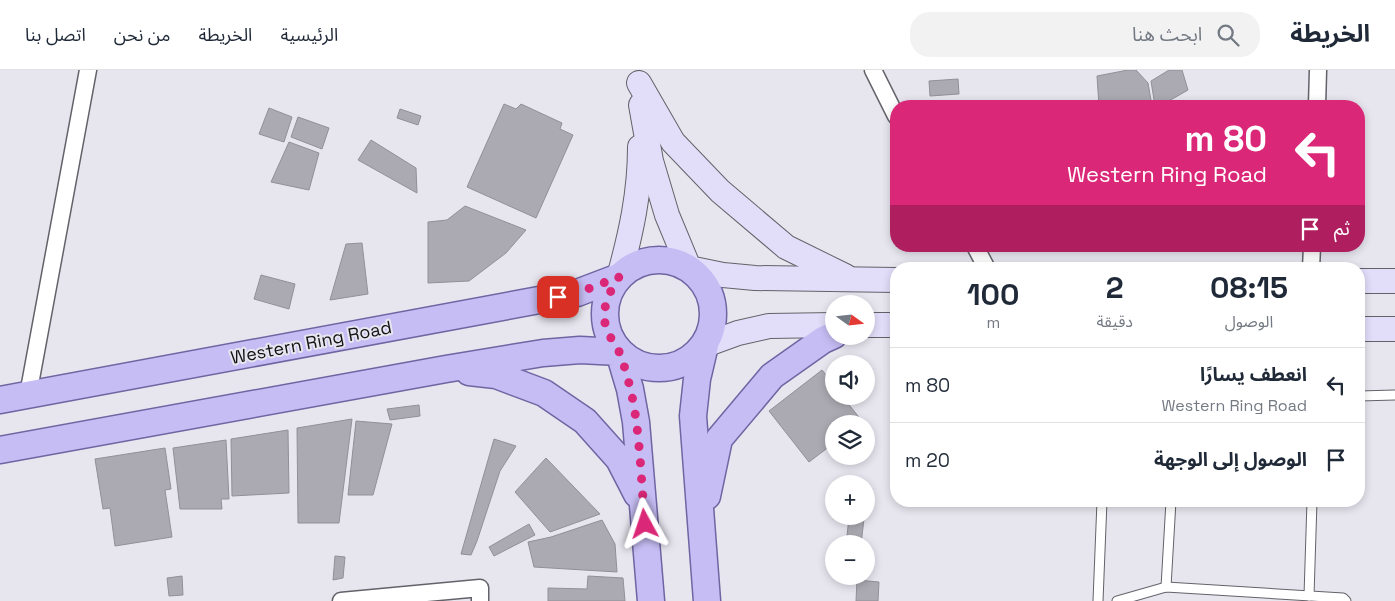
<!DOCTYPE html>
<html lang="ar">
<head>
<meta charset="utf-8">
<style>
  :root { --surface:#fff; --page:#f2f2f3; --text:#1f2937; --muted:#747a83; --line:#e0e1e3 }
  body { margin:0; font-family:"Space Grotesk","Noto Sans Arabic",sans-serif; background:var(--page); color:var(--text); direction:rtl; height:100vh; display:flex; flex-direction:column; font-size:19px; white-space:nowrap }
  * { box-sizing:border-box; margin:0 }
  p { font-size:16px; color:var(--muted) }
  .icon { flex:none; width:28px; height:28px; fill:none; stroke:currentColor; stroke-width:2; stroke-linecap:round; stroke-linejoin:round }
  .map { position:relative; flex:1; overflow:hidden; direction:ltr }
  .panel { position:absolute; left:890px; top:192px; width:475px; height:245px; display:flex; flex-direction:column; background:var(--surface); border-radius:20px; box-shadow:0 2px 8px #0003; direction:rtl }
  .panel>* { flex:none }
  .top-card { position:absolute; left:890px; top:30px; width:475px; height:152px; border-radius:20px; box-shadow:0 2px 8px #0003; direction:rtl; background:#db2777; color:#fff; overflow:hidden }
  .needle { width:32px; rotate:105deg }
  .controls { position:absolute; left:825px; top:225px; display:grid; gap:10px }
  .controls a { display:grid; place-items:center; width:50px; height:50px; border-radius:50%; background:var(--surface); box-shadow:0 2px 8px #0003; font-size:25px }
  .pin { position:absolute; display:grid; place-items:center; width:42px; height:42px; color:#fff; margin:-21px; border-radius:10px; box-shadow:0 2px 8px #0006 }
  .me { position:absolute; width:55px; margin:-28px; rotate:355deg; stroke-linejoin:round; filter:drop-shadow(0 0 4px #0008) }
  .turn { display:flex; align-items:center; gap:18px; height:105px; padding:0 15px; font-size:22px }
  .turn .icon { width:65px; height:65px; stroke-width:2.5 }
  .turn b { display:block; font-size:35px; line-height:42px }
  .then { display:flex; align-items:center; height:48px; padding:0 15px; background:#0003; gap:10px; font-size:19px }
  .eta { display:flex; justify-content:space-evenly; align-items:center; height:85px; text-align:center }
  .eta b { font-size:30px; font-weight:600; line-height:35px }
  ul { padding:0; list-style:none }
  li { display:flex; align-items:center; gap:15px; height:75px; padding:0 15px; border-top:1px solid var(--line) }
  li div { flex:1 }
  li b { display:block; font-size:19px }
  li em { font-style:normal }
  header { display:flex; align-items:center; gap:30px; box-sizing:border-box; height:70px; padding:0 25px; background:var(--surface); border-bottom:1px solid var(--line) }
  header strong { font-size:24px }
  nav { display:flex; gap:28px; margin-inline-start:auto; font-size:18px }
  .search { width:350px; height:45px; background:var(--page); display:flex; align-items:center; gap:12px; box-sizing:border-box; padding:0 18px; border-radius:20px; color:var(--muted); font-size:19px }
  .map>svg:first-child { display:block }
  .building { fill:#abaab2; stroke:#919098 }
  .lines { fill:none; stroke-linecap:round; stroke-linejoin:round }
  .lane-casing { stroke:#636269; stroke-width:11 }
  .street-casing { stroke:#636269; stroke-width:19 }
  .secondary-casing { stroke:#636269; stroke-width:26 }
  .primary-casing { stroke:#6f65a2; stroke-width:29 }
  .lane { stroke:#fff; stroke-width:9 }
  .street { stroke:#fff; stroke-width:16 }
  .secondary { stroke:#e2defa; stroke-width:24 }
  .primary { stroke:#c6bdf4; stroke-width:26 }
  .route { stroke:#db2777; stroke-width:9; stroke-dasharray:0 16.2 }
  .labels { text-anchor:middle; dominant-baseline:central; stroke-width:4; stroke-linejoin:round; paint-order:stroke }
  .street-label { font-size:18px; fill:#131316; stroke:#e7e6ef }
</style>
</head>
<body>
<header>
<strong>الخريطة</strong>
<div class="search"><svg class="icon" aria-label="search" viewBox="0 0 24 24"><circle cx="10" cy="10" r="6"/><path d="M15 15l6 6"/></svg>ابحث هنا</div>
<nav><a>الرئيسية</a><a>الخريطة</a><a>من نحن</a><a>اتصل بنا</a></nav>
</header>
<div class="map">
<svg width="1395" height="531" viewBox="0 0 1395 531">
  <rect width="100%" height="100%" fill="#e7e6ef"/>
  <g class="building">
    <polygon points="1128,0 1136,0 1148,13 1152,36 1099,36 1097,6"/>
    <polygon points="1169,0 1182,0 1188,20 1160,36 1155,36 1151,11"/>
    <polygon points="958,9 959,24 930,26 929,11"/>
    <polygon points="504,34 516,39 521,34 562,53 560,59 573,65 536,148 467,117"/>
    <polygon points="269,38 292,47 284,72 259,64"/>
    <polygon points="400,39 421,46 418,55 397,48"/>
    <polygon points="298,47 329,58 322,79 291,67"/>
    <polygon points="371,70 416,98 417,123 358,90"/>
    <polygon points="289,72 319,83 309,120 271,112"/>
    <polygon points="465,136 526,160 506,183 469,211 428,213 428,152 447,150"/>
    <polygon points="362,173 368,224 330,230 346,174"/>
    <polygon points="1049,176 1049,179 981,176"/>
    <polygon points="261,205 295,214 289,239 254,229"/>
    <polygon points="822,300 834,315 834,326 842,326 862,351 859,354 834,354 834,373 809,392 769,341"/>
    <polygon points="419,335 420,346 390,350 387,339"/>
    <polygon points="352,349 339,453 298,453 297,358"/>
    <polygon points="356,351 392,354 373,425 348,425"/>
    <polygon points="288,360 289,423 232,426 231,369"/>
    <polygon points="494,369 516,376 500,401 477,471 471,485 461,484"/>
    <polygon points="226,370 229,429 221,429 222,439 180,439 173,378"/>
    <polygon points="165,378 171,419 165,420 172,467 115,476 110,438 103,439 95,389"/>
    <polygon points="546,388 600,444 550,462 515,422"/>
    <polygon points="849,448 864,449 861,474 846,474"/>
    <polygon points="602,450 615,474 617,502 534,497 528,472 551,467"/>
    <polygon points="529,454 535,465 494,486 489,477"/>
    <polygon points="335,486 345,487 343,508 333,510"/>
    <polygon points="182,506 183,525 169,526 167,508"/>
    <polygon points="588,506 623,508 625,531 548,531 548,518 587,519"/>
    <polygon points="857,510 879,512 878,531 856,531"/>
  </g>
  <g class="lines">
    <defs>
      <g id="lane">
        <polyline points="1359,326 1395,325"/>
        <polyline points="1166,517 1171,431"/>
        <polyline points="1309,526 1312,431"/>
        <polyline points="1098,531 1102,431"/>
        <polyline points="1117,531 1166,517 1343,528 1346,531"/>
      </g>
      <g id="street">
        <polyline points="873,0 896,46"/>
        <polyline points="1317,36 1318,0"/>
        <polyline points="975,176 987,199"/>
        <polyline points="1311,199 1312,176"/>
        <polyline points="28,325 88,0"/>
        <polyline points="341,531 480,518 480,531"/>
      </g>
      <g id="secondary">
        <polyline points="639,13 673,72 720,121 786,177 845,206"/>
        <polyline points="641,35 651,91 667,145 689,198 723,205 755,208 896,210"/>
        <path d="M619,207C631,163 640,123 640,77"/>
        <polyline points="1359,211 1395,211"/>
        <polyline points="866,255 896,255"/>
        <polyline points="1359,259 1395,259"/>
        <polyline points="705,275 738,263 769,256 834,255"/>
      </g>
      <g id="primary">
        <circle cx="659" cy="244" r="54"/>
        <polyline points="705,275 697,309 693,346 707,531"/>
        <polyline points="469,302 496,305 544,323 585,351 619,389 637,424"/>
        <polyline points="0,330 577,223 619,207"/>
        <polyline points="0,380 446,299 543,283 580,280 619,282 630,319 636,352 651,531"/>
        <polyline points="707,426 719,369 772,306 823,270 834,265"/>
      </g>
    </defs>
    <use href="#lane" class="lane-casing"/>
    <use href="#street" class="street-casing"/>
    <use href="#secondary" class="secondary-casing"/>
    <use href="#primary" class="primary-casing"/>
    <use href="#lane" class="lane"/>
    <use href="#street" class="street"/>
    <use href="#secondary" class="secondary"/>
    <use href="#primary" class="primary"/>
  </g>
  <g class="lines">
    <path class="route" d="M558,227L577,223L619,207C610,221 602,236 605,253C607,266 616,273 620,284C624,294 627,306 630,317C640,358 641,411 645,454"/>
  </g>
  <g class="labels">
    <g class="street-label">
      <text transform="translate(311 272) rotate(-11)">Western Ring Road</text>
    </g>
  </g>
</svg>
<div class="controls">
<a><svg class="needle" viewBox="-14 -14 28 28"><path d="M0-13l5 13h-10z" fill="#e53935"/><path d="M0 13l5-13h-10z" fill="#747a83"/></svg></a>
<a><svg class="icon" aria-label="sound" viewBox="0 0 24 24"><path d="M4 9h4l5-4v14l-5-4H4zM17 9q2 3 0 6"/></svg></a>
<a><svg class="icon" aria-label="layers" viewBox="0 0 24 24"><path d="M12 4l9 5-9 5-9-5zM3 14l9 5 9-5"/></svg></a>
<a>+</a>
<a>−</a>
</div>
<div class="pin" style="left:558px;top:227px;background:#d93025"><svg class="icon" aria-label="arrive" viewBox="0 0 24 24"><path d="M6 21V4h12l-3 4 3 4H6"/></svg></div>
<svg class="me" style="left:645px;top:454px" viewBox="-20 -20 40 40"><path d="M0-17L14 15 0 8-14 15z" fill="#db2777" stroke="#fff" stroke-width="4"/></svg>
<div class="top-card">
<div class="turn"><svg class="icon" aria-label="left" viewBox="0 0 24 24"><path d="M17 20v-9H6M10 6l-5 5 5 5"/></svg><div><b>80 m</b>Western Ring Road</div></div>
<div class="then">ثم<svg class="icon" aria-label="arrive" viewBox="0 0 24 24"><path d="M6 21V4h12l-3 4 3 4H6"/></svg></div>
</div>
<section class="panel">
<div class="eta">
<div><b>08:15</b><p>الوصول</p></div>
<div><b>2</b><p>دقيقة</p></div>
<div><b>100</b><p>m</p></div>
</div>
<ul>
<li><svg class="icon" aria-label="left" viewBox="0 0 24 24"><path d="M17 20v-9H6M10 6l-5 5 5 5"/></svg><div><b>انعطف يسارًا</b><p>Western Ring Road</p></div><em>80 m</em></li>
<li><svg class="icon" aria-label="arrive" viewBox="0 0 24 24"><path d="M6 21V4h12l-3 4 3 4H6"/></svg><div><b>الوصول إلى الوجهة</b></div><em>20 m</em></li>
</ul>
</section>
</div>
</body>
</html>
